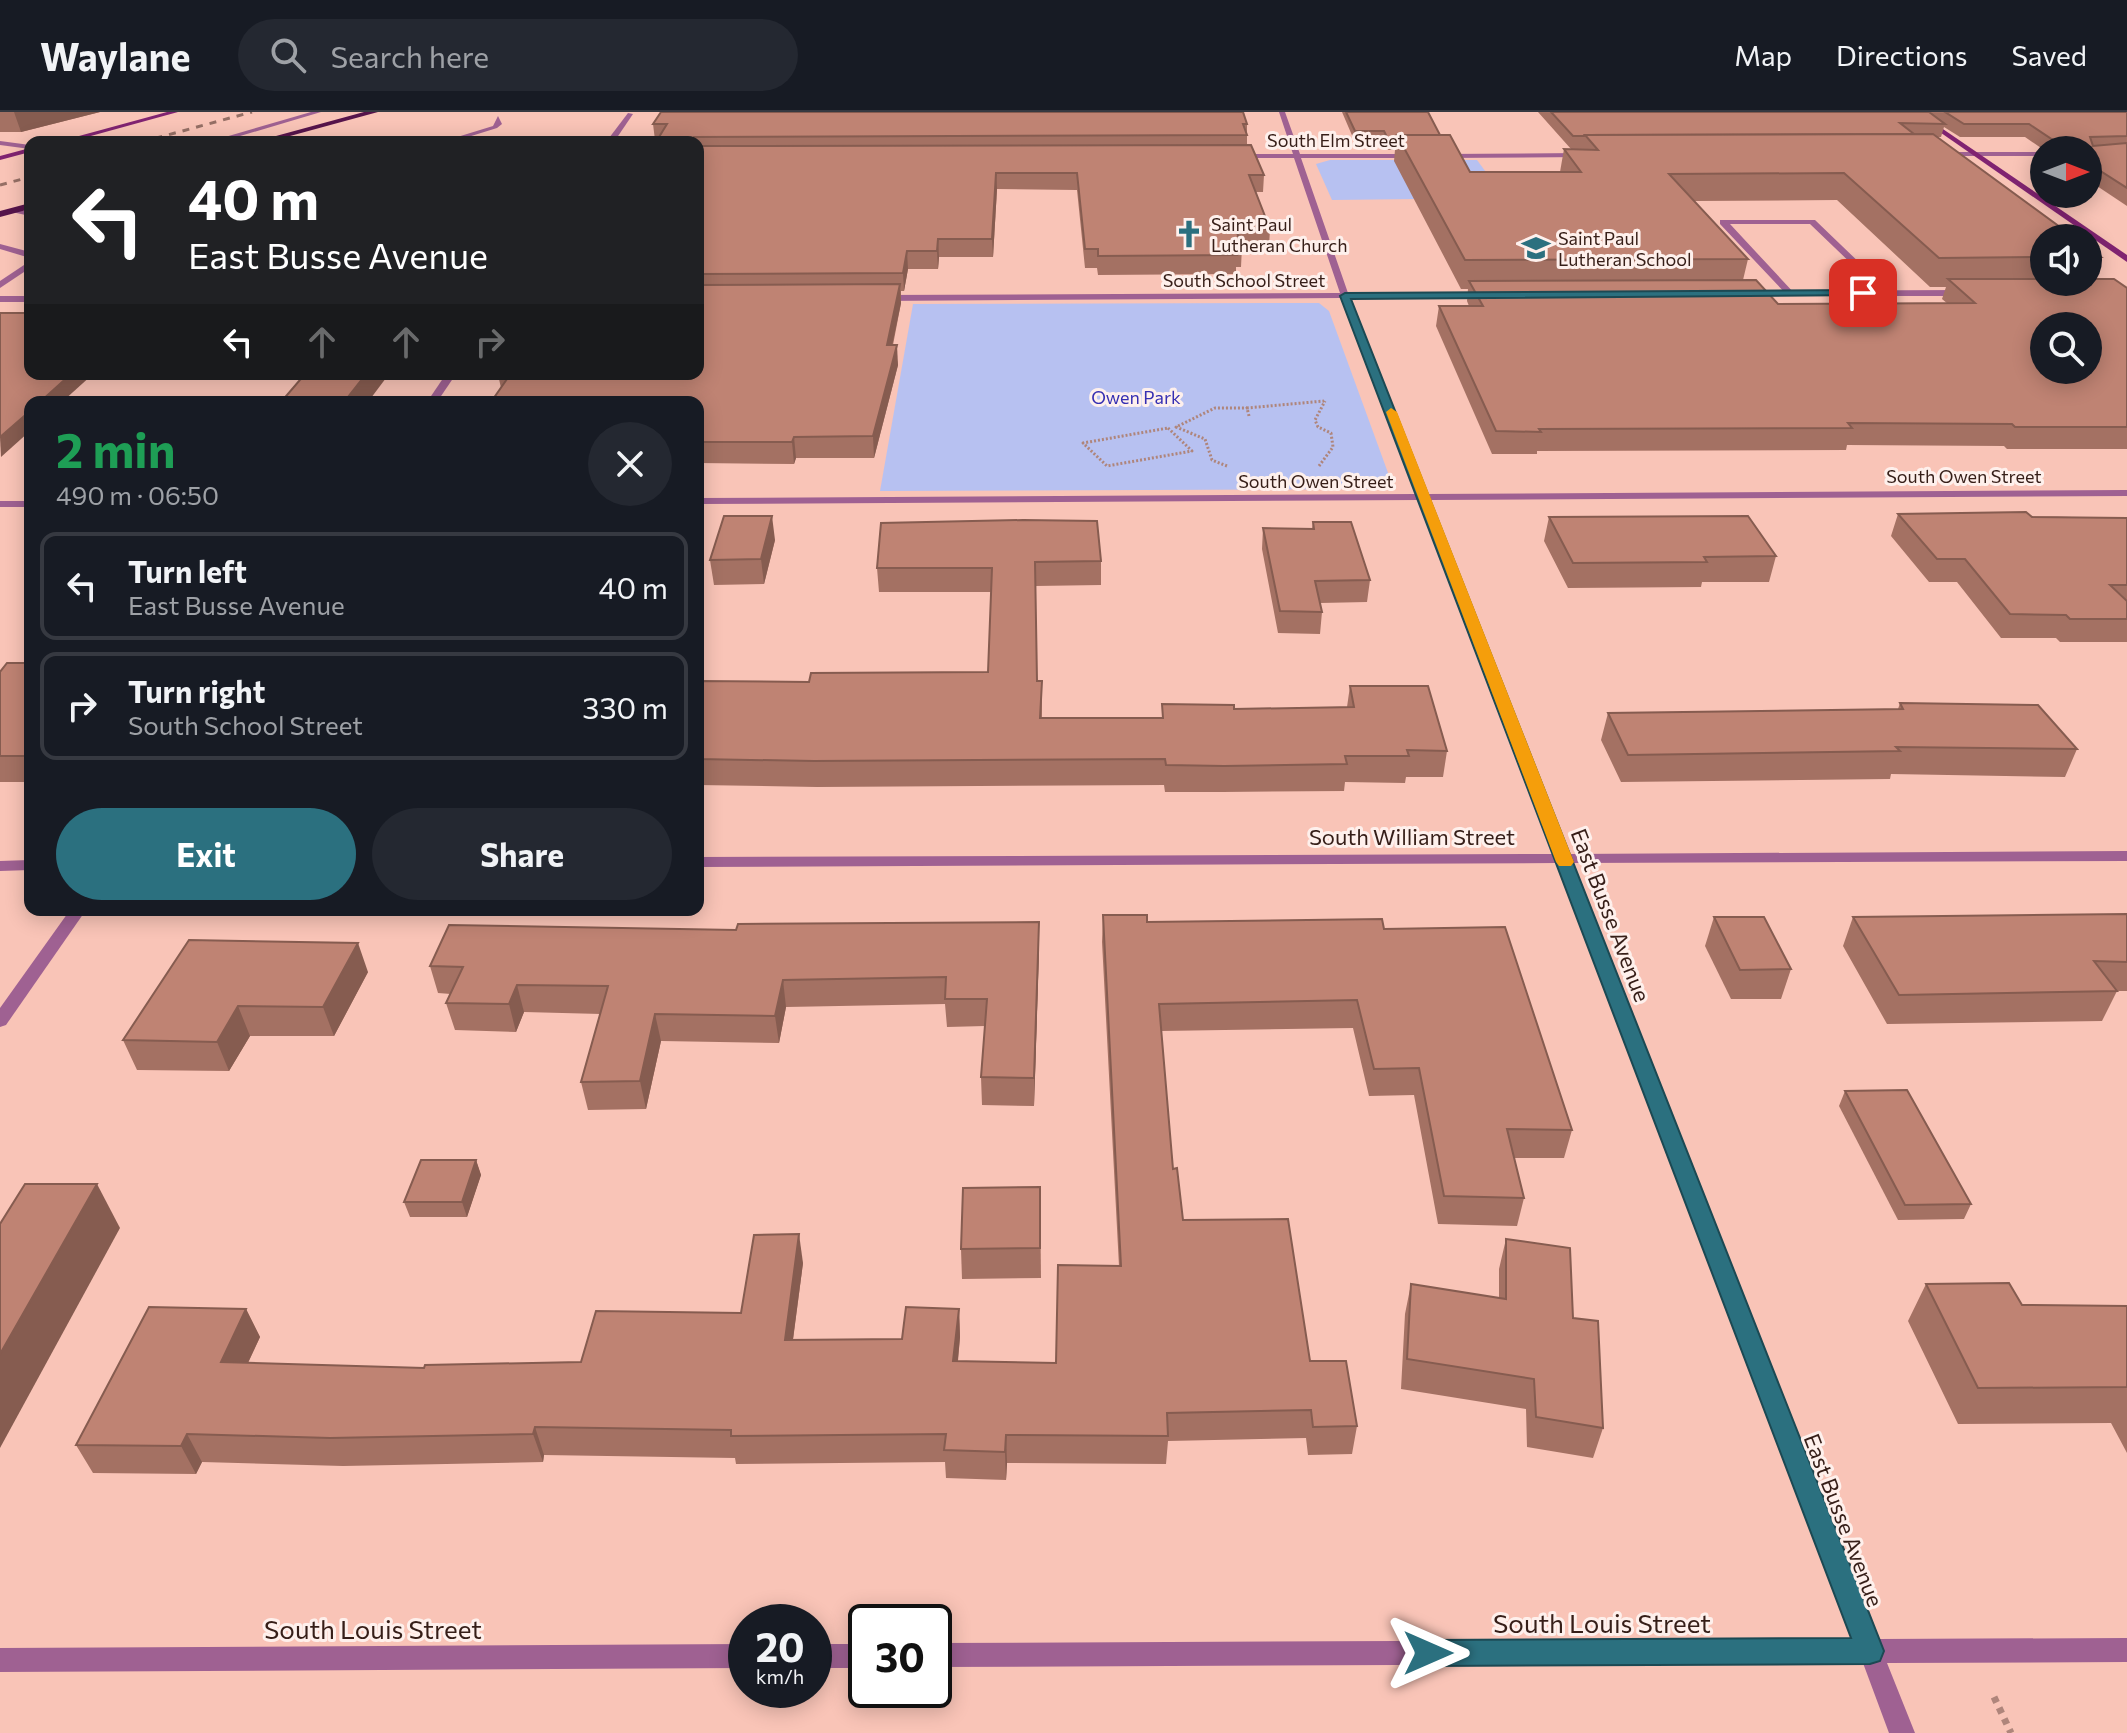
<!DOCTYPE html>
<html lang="en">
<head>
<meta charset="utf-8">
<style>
  :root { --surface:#171b24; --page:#242831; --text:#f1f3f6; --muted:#9ea1a6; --line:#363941; --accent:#2b707f }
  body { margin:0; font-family:Commissioner,sans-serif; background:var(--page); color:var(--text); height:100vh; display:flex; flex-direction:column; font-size:30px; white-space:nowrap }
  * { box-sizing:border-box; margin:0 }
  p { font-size:26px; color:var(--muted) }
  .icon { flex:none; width:44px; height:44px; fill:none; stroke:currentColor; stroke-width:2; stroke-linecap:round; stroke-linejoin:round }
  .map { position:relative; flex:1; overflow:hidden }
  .sheet { position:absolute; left:24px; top:284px; width:680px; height:520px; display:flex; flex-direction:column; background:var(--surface); border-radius:16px; box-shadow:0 4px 20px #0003 }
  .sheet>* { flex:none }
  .hud { position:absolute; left:24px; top:24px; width:680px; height:244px; border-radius:16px; box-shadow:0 4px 20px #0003; background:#202124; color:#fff; overflow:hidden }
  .needle { width:52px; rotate:90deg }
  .buttons { position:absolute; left:2030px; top:24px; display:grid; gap:16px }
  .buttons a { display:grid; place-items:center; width:72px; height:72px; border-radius:50%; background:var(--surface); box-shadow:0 4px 20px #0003; font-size:40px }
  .speed { position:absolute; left:728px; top:1492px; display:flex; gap:16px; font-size:40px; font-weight:700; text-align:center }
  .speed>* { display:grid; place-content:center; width:104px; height:104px; border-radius:50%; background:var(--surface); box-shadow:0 4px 20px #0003; line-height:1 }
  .speed small { font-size:20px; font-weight:400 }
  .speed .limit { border:4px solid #111; border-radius:12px; background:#fff; color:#111 }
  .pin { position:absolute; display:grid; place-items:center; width:68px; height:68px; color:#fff; margin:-34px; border-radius:16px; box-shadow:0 4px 12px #0006 }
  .me { position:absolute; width:88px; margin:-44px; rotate:90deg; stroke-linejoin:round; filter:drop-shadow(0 0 6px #0008) }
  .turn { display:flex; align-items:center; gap:28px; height:168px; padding:0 32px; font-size:36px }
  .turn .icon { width:104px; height:104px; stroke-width:2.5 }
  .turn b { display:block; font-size:56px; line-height:68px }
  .lanes { display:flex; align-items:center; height:76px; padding:0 32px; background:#0003; justify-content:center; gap:40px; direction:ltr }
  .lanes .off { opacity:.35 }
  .round { display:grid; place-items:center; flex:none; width:84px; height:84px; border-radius:42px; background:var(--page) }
  .summary { display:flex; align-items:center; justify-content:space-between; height:136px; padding:0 32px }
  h1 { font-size:48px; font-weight:700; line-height:60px; color:#1e9e55 }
  .primary-button { display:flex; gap:16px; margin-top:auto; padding:16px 32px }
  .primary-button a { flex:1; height:92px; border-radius:48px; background:var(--accent); color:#fff; font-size:32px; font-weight:700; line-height:92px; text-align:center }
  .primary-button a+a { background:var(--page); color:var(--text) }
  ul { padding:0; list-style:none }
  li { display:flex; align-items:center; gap:24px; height:108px; margin:0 16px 12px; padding:0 16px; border:4px solid var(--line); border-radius:16px }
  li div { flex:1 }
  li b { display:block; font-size:30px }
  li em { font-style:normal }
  header { display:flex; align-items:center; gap:48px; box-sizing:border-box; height:112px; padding:0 40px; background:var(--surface); border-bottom:2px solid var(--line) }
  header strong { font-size:38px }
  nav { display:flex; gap:44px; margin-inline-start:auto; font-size:28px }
  .search { width:560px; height:72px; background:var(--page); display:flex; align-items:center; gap:20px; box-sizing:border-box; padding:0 28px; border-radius:44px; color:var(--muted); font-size:30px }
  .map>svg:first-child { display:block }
  .green { fill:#b7c1f1 }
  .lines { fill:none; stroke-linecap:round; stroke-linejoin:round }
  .path-far1 { stroke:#af857b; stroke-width:3; stroke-dasharray:2 2; stroke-linecap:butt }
  .path { stroke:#af857b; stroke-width:7; stroke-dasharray:6 6; stroke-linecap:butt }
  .lane { fill:#9f6192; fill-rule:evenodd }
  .street { fill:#9f6192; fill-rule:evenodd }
  .secondary { fill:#802371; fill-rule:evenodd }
  .primary { fill:#56144b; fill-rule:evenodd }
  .rail { stroke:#956f65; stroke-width:3; stroke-dasharray:7 7; stroke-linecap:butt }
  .wall { fill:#a47163; fill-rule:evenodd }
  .shaded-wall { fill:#865c50 }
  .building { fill:#bf8373; stroke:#865c50; stroke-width:2; fill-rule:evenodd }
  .route { fill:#2b707f; stroke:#1c4953; stroke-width:2 }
  .slow { fill:#f59e0b }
  .labels { text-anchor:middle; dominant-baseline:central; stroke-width:6; stroke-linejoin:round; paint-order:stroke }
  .far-street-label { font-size:18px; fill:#361e18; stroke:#fef0ec }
  .far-poi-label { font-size:18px; fill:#361e18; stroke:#fef0ec; text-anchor:start }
  .far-park-label { font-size:18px; fill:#352eb2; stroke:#fef0ec }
  .street-label { font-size:22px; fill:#361e18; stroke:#fef0ec }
  .near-street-label { font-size:26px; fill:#361e18; stroke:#fef0ec }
</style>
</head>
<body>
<header>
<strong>Waylane</strong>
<div class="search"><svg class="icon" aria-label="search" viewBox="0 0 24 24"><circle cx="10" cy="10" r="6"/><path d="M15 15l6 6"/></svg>Search here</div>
<nav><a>Map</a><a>Directions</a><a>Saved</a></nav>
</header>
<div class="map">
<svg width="2127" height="1621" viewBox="0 0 2127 1621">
  <rect width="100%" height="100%" fill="#f9c4b7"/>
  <g class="green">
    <polygon points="1330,48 1477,48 1505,86 1332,88 1316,52"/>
    <polygon points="1319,191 1329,199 1391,369 1377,377 880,379 913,192"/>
  </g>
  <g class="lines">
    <g class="path-far1">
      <polyline points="1249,304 1247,296 1324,289"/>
      <polygon points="1168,316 1192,339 1107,354 1083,331"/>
      <polyline points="1227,354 1212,348 1205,327 1176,315 1215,296 1247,296"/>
      <polyline points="1319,354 1333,335 1331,321 1318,315 1315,308 1325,289"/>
    </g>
    <polyline class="path" points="1994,1585 2011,1621"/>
    <g class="lane">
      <polygon points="311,0 321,0 220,30 208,30"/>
      <polygon points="12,96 30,100 30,104 12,100"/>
      <polygon points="1720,108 1815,108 1891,181 1884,183 1810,112 1730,112 1795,182 1788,184 1720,112"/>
      <polygon points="0,132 30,140 30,146 0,137"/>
      <polygon points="30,149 30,156 0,176 0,169"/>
    </g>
    <g class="street">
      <polygon points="1279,0 1285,0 1300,42 1414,42 1418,44 1414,46 1301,46 1348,181 1489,180 1493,183 1489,186 1350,186 1427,382 2127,378 2127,384 1430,388 1569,742 2127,739 2127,749 1572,751 1878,1527 2127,1526 2127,1550 1887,1551 1915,1621 1889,1621 1863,1551 934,1555 934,1531 1854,1527 1557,751 698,755 698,745 1554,742 1419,388 698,392 698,386 1416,382 1341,186 881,189 877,186 881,183 1340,181 1294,46 1238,46 1234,44 1238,42 1293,42"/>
      <polygon points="628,1 633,2 614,30 606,30"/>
      <polygon points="498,4 502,12 497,16 452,30 441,30 493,14"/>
      <polygon points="0,29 30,33 30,37 0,33"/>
      <polygon points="1942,40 2044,40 2044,44 1939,44"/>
      <polygon points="1582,41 1585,45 1442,46 1438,44 1442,42"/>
      <polygon points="1749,179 1965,178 1969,181 1965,184 1746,184 1745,182"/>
      <rect x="0" y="184" width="30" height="6"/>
      <polygon points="446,262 456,262 437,290 427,290"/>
      <rect x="0" y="389" width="30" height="6"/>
      <polygon points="30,748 30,758 0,759 0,749"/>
      <polygon points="70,798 86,798 6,913 0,915 0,896"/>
      <polygon points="746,1532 746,1556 0,1560 0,1536"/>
      <rect x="814" y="1532" width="52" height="24"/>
    </g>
    <g class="secondary">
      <polygon points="167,0 178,0 69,30 57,30"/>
      <polygon points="1911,0 1918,0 2127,143 2127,150"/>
      <polygon points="30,36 30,40 0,48 0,44"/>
    </g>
    <g class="primary">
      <polygon points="364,0 378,0 268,30 254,30"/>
      <polygon points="30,91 30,97 0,105 0,99"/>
    </g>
    <g class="rail">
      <polyline points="142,30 252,0"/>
      <polyline points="0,73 30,65"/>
    </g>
  </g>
  <g class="wall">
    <polygon points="0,0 100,0 21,20 0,20"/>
    <path d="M1342,0H1428L1440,23L1470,60H1560L1564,37H1571L1538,0H2127V94L2088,68V38H2044L2025,25H1960L1944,15L1941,25H1937L2044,126V170H2088V135L2101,145L2093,167L2127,176V337H2007L2004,334L1847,333L1846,338L1537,339V342H1492L1436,214L1439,194H1469L1467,189L1468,177H1461L1394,49L1395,38H1388L1383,28H1354ZM1837,88L1930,175H1946L1942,187L1948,192H1778L1743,168L1748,147L1694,89Z"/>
    <polygon points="653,12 1247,12 1247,33 1264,63 1263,80 1256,80 1270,117 1269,135 1242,135 1241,155 1236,155 1236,162 1098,163 1097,156 1085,156 1077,78 997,77 993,145 939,145 938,157 908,157 904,179 901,179 901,191 893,233 898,253 874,346 796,346 794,352 698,351 698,290 501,276 499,267 698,262 698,30 656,30 657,28 655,28"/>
    <polygon points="1898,402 2127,406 2127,530 2060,530 2056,526 2001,526 1957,470 1929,470 1891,424"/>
    <polygon points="1549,405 1776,444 1769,470 1702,470 1701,475 1568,476 1544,429"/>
    <polygon points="1313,410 1370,468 1367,490 1320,491 1322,500 1320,522 1278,521 1262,437 1263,416 1312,417"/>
    <polygon points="881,411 1101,449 1101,473 1035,474 1037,569 1042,569 1042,606 1162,606 1162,592 1234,597 1347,595 1350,574 1447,639 1443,665 1406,665 1405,671 1345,670 1344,679 1222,680 1165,680 1164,673 817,675 698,673 698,569 809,570 988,560 991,480 879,480 877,456"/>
    <polygon points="775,428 764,472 714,473 710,448"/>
    <polygon points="30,551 30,670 0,670 0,560"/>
    <polygon points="1900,591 2077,637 2065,665 1891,662 1890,667 1621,670 1601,628 1608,601 1898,597"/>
    <polygon points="2127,802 2127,879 2117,879 2102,909 1887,912 1843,834 1853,805"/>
    <polygon points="1103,803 1147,810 1384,817 1572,1018 1564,1046 1514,1046 1524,1086 1517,1114 1438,1112 1414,983 1369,984 1353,916 1161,919 1173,1057 1183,1108 1310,1249 1357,1314 1352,1342 1308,1343 1306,1326 1168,1329 1166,1352 1007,1351 1006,1368 946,1366 945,1350 736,1352 735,1346 544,1343 543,1350 343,1354 202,1350 196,1362 93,1361 76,1333 246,1197 260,1225 248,1251 424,1256 581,1250 741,1201 803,1151 793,1228 902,1227 959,1197 960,1225 958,1249 1056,1251 1119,1154 1102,830"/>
    <polygon points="1714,805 1791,857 1781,887 1731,887 1705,834"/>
    <polygon points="1039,810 1039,837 1034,994 982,993 981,965 985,914 947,915 945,892 786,895 779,931 661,929 646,997 588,998 581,970 601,902 524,900 516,920 455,918 446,891 451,882 438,881 430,854 736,818"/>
    <polygon points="189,828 368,860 334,924 250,924 229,959 137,958 123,928"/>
    <polygon points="1845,979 1971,1092 1964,1107 1898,1108 1839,994"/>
    <polygon points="476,1048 481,1063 467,1105 410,1105 404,1090"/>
    <polygon points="1040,1075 1041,1166 962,1167 961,1137"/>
    <polygon points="1506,1127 1603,1316 1593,1346 1527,1335 1526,1297 1401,1277 1405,1202 1411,1172 1499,1186 1499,1157"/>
    <polygon points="1926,1172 2022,1193 2127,1194 2127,1341 2111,1311 1958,1312 1908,1209"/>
  </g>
  <g class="shaded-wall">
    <polygon points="14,0 100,0 21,20"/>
    <polygon points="996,61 997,77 993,145 992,127"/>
    <polygon points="938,127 939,145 938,157 937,139"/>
    <polygon points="907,139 908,157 904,179 903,161"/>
    <polygon points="900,172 901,191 888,253 887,233"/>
    <polygon points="897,233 898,253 874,346 873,324"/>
    <polygon points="71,262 93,262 62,290 40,290"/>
    <polygon points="366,262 389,262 368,290 344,290"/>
    <polygon points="30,299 30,319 1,345 0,325"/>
    <polygon points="794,325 796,346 794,352 792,330"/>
    <polygon points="772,404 775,428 764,472 761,447"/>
    <polygon points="1039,810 1039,837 1034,994 1034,966"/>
    <polygon points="358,831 368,860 334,924 323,895"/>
    <polygon points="783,868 786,895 779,931 775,904"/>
    <polygon points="517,873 524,900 516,920 509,892"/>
    <polygon points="238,894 250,924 229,959 217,930"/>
    <polygon points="655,902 661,929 646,997 640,969"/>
    <polygon points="476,1048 481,1063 467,1105 462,1090"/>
    <polygon points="97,1072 120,1116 0,1336 0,1242"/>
    <polygon points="799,1122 803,1151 789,1257 785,1228"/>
    <polygon points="246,1197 260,1225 235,1278 221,1250"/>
    <polygon points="959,1197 960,1225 955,1277 953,1249"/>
    <polygon points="535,1315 544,1343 543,1350 533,1322"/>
    <polygon points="187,1322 202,1350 196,1362 181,1334"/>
    <polygon points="1006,1323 1007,1351 1006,1368 1005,1340"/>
  </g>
  <g class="building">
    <polygon points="661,0 1243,0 1247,12 1243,12 1247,23 694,25 695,30 656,30 667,12 653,12"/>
    <polygon points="1346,0 1428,0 1440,23 1397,23 1396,29 1389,29 1384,19 1355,19"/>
    <polygon points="1551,0 1929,0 1945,12 1900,11 1914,22 1585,23 1584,24 1573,24"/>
    <polygon points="1945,0 2127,0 2127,24 2090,25 2093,34 2127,31 2127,76 2088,51 2088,38 2068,38 2029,12 1964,12"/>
    <polygon points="1933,22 2075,126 2044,126 2044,145 1939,146 1844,61 1669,62 1748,147 1465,148 1397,23 1450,23 1470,60 1581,60 1564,37 1598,38 1585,23"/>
    <polygon points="1251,33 1264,63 1249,63 1270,117 1236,117 1242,137 1235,137 1237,143 1098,144 1098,137 1085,137 1077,61 996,61 992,127 938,127 937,139 907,139 903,161 698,162 698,34"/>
    <polygon points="2088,135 2101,145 2088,145"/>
    <path d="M1948,167H2044V170H2088V167H2114L2127,176V315H2015L2012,312L1848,311L1852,316L1539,317L1541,320L1496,319L1439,194H1483L1469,169L1756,168L1778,192L1975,191ZM2044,214H2088V258H2044Z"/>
    <polygon points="900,172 887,233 897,233 873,324 794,325 792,330 698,330 698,290 491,290 507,267 499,267 503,262 698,262 698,173"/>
    <polygon points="0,201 30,201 30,262 71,262 40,290 30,290 30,299 0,325"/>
    <polygon points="305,262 366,262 344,290 281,290"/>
    <polygon points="2026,400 2032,405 2127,406 2127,473 2110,473 2127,489 2127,507 2070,507 2066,503 2010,502 1965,447 1937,447 1898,402"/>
    <polygon points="724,404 772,404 761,447 710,448"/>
    <polygon points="1748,404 1776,444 1704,445 1707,450 1573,451 1549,405"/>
    <polygon points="1023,408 1097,409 1101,449 1035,450 1037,569 1042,569 1040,606 1163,606 1162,592 1234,593 1234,597 1354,595 1350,574 1428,574 1447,639 1407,638 1409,644 1345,644 1347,652 1224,654 1166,653 1165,647 814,649 698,647 698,569 809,570 811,561 988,560 992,456 877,456 881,411"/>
    <polygon points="1313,410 1351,410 1370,468 1315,469 1322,500 1280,499 1263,416 1314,417"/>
    <polygon points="7,551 30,551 30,644 0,644 0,560"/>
    <polygon points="1900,591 2038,593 2077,637 1896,635 1900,639 1628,643 1608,601 1903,597"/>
    <polygon points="2127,802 2127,850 2094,849 2117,879 1899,883 1853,805"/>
    <polygon points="1103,803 1147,803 1147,810 1382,807 1384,817 1505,815 1572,1018 1507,1017 1524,1086 1444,1084 1419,956 1374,957 1357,888 1159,892 1173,1057 1177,1056 1183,1108 1288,1107 1310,1249 1346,1249 1357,1314 1313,1315 1311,1298 1167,1301 1168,1324 1006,1323 1005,1340 944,1338 946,1322 731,1324 731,1318 535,1315 533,1322 330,1326 187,1322 181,1334 76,1333 149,1195 246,1197 221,1250 424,1256 425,1253 581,1250 596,1199 741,1201 754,1123 799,1122 785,1228 902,1227 906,1195 959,1197 953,1249 1056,1251 1058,1153 1121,1154"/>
    <polygon points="1714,805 1764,805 1791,857 1740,858"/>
    <polygon points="1039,810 1034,966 981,965 987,887 945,887 946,865 783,868 775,904 655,902 640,969 581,970 608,874 517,873 509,892 446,891 463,855 430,854 449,813 736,818 738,812"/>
    <polygon points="189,828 358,831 323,895 238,894 217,930 123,928"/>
    <polygon points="1907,978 1971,1092 1905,1093 1845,979"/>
    <polygon points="421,1048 476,1048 462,1090 404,1090"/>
    <polygon points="25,1072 97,1072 0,1242 0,1112"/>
    <polygon points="1040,1075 1040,1136 961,1137 963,1076"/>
    <polygon points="1506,1127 1570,1136 1573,1206 1598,1209 1603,1316 1536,1305 1534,1267 1407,1247 1411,1172 1506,1187"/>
    <polygon points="2009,1171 2022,1193 2127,1194 2127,1275 1978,1276 1926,1172"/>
  </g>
  <polygon class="route" points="1863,178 1867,183 1351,187 1884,1539 1880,1549 1870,1552 1428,1554 1418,1550 1414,1541 1418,1531 1428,1528 1851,1526 1340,184 1345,181"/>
  <polygon class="slow" points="1391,296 1397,300 1574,750 1571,754 1559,754 1556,750 1386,300"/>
  <defs>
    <symbol id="church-bare" viewBox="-9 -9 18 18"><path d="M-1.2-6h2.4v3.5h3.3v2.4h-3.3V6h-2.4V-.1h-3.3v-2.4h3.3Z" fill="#2b707f" stroke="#fef0ec" stroke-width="2.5" paint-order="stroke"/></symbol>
    <symbol id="school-bare" viewBox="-9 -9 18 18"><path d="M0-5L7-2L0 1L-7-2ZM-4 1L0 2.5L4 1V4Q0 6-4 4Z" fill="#2b707f" stroke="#fef0ec" stroke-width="2.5" paint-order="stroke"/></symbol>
  </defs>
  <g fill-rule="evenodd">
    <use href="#church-bare" x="1169" y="102" width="40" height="40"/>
    <use href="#school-bare" x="1516" y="116" width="40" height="40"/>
  </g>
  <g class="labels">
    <g class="far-street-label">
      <text x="1336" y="28">South Elm Street</text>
      <text x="1244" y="168">South School Street</text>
      <text x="1964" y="364">South Owen Street</text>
      <text x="1316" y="369">South Owen Street</text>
    </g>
    <g class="far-poi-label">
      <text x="1211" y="112">Saint Paul<tspan x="1211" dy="21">Lutheran Church</tspan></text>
      <text x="1558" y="126">Saint Paul<tspan x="1558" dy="21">Lutheran School</tspan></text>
    </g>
    <g class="far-park-label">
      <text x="1136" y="285">Owen Park</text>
    </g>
    <g class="street-label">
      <text x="1412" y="724">South William Street</text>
      <text transform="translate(1611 803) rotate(69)">East Busse Avenue</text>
      <text transform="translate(1844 1408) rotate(69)">East Busse Avenue</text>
    </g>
    <g class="near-street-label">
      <text x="1602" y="1510">South Louis Street</text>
      <text x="373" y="1516">South Louis Street</text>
    </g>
  </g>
</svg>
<div class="buttons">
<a><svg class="needle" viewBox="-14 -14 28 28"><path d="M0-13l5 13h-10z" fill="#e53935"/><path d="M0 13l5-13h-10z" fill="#9ea1a6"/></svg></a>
<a><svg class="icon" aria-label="sound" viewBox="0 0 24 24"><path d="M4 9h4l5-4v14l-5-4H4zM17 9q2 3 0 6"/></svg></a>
<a><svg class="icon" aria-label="search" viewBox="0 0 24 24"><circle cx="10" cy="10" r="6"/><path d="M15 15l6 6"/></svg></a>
</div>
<div class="speed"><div>20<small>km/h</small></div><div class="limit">30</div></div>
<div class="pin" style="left:1863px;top:181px;background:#d93025"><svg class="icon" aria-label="arrive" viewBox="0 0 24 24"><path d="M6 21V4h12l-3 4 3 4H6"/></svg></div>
<svg class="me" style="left:1428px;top:1541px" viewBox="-20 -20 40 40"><path d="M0-17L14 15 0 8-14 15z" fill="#2b707f" stroke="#fff" stroke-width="4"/></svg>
<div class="hud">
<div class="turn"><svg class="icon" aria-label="left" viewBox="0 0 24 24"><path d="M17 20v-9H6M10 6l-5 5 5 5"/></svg><div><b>40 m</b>East Busse Avenue</div></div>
<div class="lanes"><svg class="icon" aria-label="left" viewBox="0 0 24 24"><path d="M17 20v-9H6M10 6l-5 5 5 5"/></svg><svg class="icon off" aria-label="ahead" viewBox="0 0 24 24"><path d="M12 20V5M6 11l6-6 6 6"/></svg><svg class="icon off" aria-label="ahead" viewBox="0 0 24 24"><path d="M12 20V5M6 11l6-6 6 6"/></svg><svg class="icon off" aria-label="right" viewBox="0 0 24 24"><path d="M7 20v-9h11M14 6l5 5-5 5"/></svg></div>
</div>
<section class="sheet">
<div class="summary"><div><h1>2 min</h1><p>490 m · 06:50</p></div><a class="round"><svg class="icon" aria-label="close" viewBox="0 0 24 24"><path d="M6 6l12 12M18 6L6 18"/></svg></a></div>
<ul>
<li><svg class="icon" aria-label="left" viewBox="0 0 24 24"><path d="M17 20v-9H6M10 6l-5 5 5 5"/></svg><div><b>Turn left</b><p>East Busse Avenue</p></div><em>40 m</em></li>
<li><svg class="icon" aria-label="right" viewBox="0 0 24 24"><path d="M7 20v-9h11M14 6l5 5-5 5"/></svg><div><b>Turn right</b><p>South School Street</p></div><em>330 m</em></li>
</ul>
<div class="primary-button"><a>Exit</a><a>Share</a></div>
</section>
</div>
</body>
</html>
